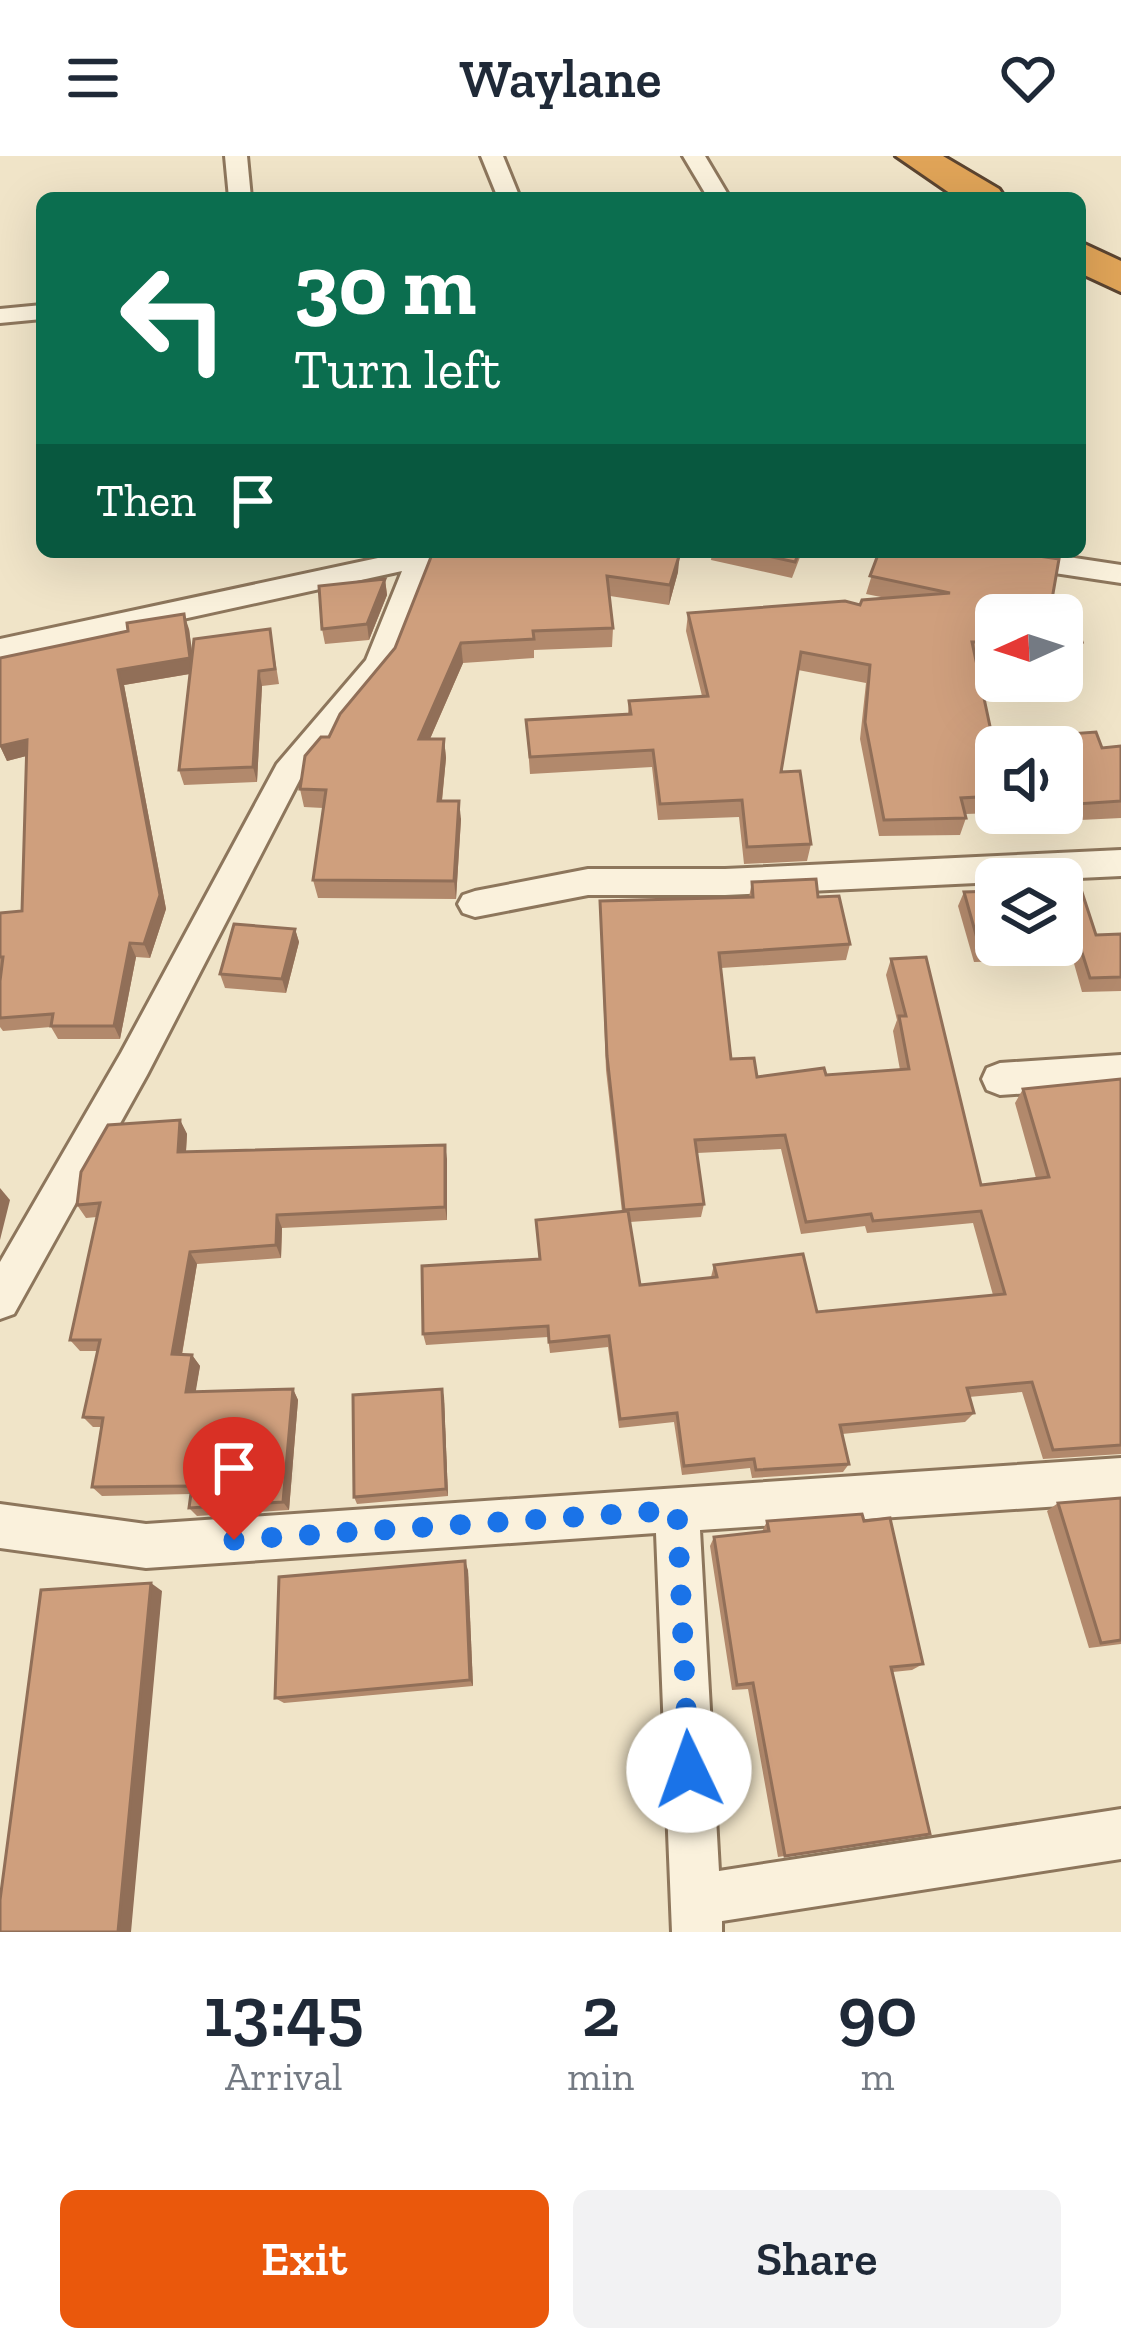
<!DOCTYPE html>
<html lang="en">
<head>
<meta charset="utf-8">
<style>
  :root { --surface:#fff; --page:#f2f2f3; --text:#1f2937; --muted:#747a83; --accent:#ea580c }
  body { margin:0; font-family:"Zilla Slab",serif; background:var(--page); color:var(--text); height:100vh; display:flex; flex-direction:column; font-size:45px; white-space:nowrap }
  * { box-sizing:border-box; margin:0 }
  p { font-size:39px; color:var(--muted) }
  .icon { flex:none; width:66px; height:66px; fill:none; stroke:currentColor; stroke-width:2; stroke-linecap:round; stroke-linejoin:round }
  .map { position:relative; height:1776px; overflow:hidden }
  .drawer { display:flex; flex-direction:column; background:var(--surface); flex:1 }
  .drawer>* { flex:none }
  .guide { position:absolute; left:36px; top:36px; width:1050px; height:366px; border-radius:18px; box-shadow:0 12px 48px #0002; background:#0b6e4f; color:#fff; overflow:hidden }
  .needle { width:78px; rotate:267deg }
  .fabs { position:absolute; left:975px; top:438px; display:grid; gap:24px }
  .fabs a { display:grid; place-items:center; width:108px; height:108px; border-radius:18px; background:var(--surface); box-shadow:0 12px 48px #0002; font-size:60px }
  .pin { position:absolute; display:grid; place-items:center; width:102px; height:102px; color:#fff; margin:-123px -51px; border-radius:50% 50% 50% 0; rotate:-45deg; box-shadow:0 0 12px #0007 }
  .pin .icon { rotate:45deg }
  .me { position:absolute; width:132px; margin:-66px; rotate:357deg; stroke-linejoin:round; filter:drop-shadow(0 0 9px #0008) }
  .turn { display:flex; align-items:center; gap:42px; height:252px; padding:0 60px; font-size:54px }
  .turn .icon { width:156px; height:156px; stroke-width:2.5 }
  .turn b { display:block; font-size:84px; line-height:102px }
  .then { display:flex; align-items:center; height:114px; padding:0 60px; background:#0003; gap:24px; font-size:45px }
  .eta { display:flex; justify-content:space-evenly; align-items:center; height:204px; text-align:center }
  .eta b { font-size:72px; font-weight:600; line-height:84px }
  .cta { display:flex; gap:24px; margin-top:auto; padding:24px 60px }
  .cta a { flex:1; height:138px; border-radius:18px; background:var(--accent); color:#fff; font-size:48px; font-weight:600; line-height:138px; text-align:center }
  .cta a+a { background:var(--page); color:var(--text) }
  header { display:flex; justify-content:space-between; align-items:center; height:156px; padding:0 60px; background:var(--surface); font-size:54px; font-weight:600 }
  .map>svg:first-child { display:block }
  .lines { fill:none; stroke-linecap:round; stroke-linejoin:round }
  .street-casing { stroke:#8d765c; stroke-width:6 }
  .highway-casing { stroke:#5b4430; stroke-width:6 }
  .street { fill:#faf1dc; fill-rule:evenodd }
  .highway { fill:#e0a458; fill-rule:evenodd }
  .wall { fill:#b2896c; fill-rule:evenodd }
  .shaded-wall { fill:#916f58 }
  .building { fill:#cf9f7d; stroke:#916f58; stroke-width:3 }
  .route { stroke:#1a73e8; stroke-width:21; stroke-dasharray:0 37.8 }
</style>
</head>
<body>
<header><svg class="icon" aria-label="menu" viewBox="0 0 24 24"><path d="M4 6h16M4 12h16M4 18h16"/></svg>Waylane<svg class="icon" aria-label="heart" viewBox="0 0 24 24"><path d="M12 20l-8-8c-3-5 5-10 8-4 3-6 11-1 8 4z"/></svg></header>
<div class="map">
<svg width="1121" height="1776" viewBox="0 0 1121 1776">
  <rect width="100%" height="100%" fill="#f0e4c8"/>
  <g class="lines">
    <defs>
      <g id="street">
        <polygon points="225,0 247,0 251,42 229,42"/>
        <polygon points="481,0 503,0 520,42 498,42"/>
        <polygon points="683,0 705,0 730,42 708,42"/>
        <polygon points="42,149 42,163 0,167 0,153"/>
        <polygon points="406,396 463,396 459,402 433,409 394,508 300,623 147,919 14,1158 0,1163 0,1106 121,897 277,608 366,504 402,415 0,503 0,483"/>
        <polygon points="960,396 1035,396 1121,409 1121,427 974,405"/>
        <polygon points="1121,694 1121,720 725,739 588,739 475,761 463,757 458,748 463,739 475,735 588,713 725,713"/>
        <polygon points="1121,899 1121,931 1000,939 987,934 982,923 987,912 1000,907"/>
        <polygon points="1121,1302 1121,1346 700,1374 719,1715 1121,1653 1121,1703 722,1765 722,1776 672,1776 656,1377 146,1412 0,1392 0,1348 146,1368"/>
      </g>
      <g id="highway">
        <polygon points="896,0 943,0 999,33 1005,42 957,42"/>
        <polygon points="1080,86 1121,105 1121,136 1080,117"/>
      </g>
    </defs>
    <use href="#street" class="street-casing"/>
    <use href="#highway" class="highway-casing"/>
    <use href="#street" class="street"/>
    <use href="#highway" class="highway"/>
  </g>
  <g class="wall">
    <polygon points="433,396 678,416 669,449 610,440 613,472 612,491 534,494 534,502 463,507 430,583 444,583 446,602 442,645 461,663 456,743 318,742 313,724 323,652 304,651 300,633 329,581 395,492"/>
    <polygon points="712,396 802,396 792,422 711,404"/>
    <polygon points="879,396 1010,396 1059,403 1051,449 1070,449 1082,486 1074,504 1062,504 1062,459 996,459 996,504 976,504 991,575 1041,574 1042,580 1096,576 1102,592 1121,590 1121,662 1040,666 1036,657 1062,657 1062,591 996,591 996,657 965,658 966,662 960,679 879,680 860,583 866,527 798,514 781,616 800,615 811,688 807,705 744,708 739,661 658,664 652,611 530,618 526,564 628,558 629,545 702,540 686,475 688,457 845,445 860,449 862,444 886,442 866,438"/>
    <polygon points="385,423 387,439 369,484 325,488 322,473"/>
    <polygon points="189,473 192,499 270,473 279,528 262,530 257,626 184,629 179,614 190,518 124,529 166,753 150,802 136,801 120,883 58,883 51,871 3,875 0,871 0,757 22,755 26,600 7,605 0,590"/>
    <polygon points="1076,718 1096,779 1121,778 1121,835 1082,836 1073,804 974,806 958,750 964,736 996,735 996,789 1062,789 1062,723 1022,723 1024,720"/>
    <path d="M752,726L818,741L850,788L846,804L721,812L731,903L757,921L826,919L900,914L893,875L897,864L886,819L891,803L981,1029L1036,1022L1015,947L1023,933L1121,923V1298L1043,1303L1022,1236L969,1241L974,1257L965,1266L842,1278L849,1308L843,1316L752,1322L750,1312L682,1319L674,1266L619,1272L608,1191L550,1197L548,1181L426,1189L423,1178L539,1103L536,1064L622,1056L606,914L600,745L749,741ZM781,993L801,1078L865,1070L867,1077L973,1067L993,1139L817,1156L714,1109L711,1121L640,1129L630,1066L701,1061L704,1048L697,997Z"/>
    <polygon points="295,773 299,786 286,837 225,832 220,818"/>
    <polygon points="180,964 187,978 186,996 447,1003 447,1064 282,1072 281,1102 197,1108 182,1199 192,1199 200,1210 195,1236 293,1233 298,1244 289,1354 197,1360 189,1352 191,1338 102,1340 92,1331 102,1271 93,1271 83,1261 97,1195 80,1195 70,1184 97,1061 86,1062 77,1049"/>
    <polygon points="444,1241 448,1340 357,1348 354,1341"/>
    <polygon points="1121,1342 1121,1488 1089,1492 1047,1355 1058,1347"/>
    <polygon points="767,1365 864,1365 923,1508 912,1514 893,1516 930,1678 778,1701 748,1533 732,1534 710,1390 714,1381 762,1376"/>
    <polygon points="468,1414 473,1530 284,1547 275,1542"/>
  </g>
  <g class="shaded-wall">
    <polygon points="680,397 678,416 669,449 670,429"/>
    <polygon points="385,423 387,439 369,484 367,468"/>
    <polygon points="184,458 189,473 195,517 124,529 166,753 150,802 144,788 118,514"/>
    <polygon points="461,487 463,507 422,601 419,583"/>
    <polygon points="259,515 262,530 257,626 253,611"/>
    <polygon points="444,583 446,602 440,663 438,645"/>
    <polygon points="27,584 34,598 7,605 0,590"/>
    <polygon points="459,645 461,663 456,743 454,725"/>
    <polygon points="295,773 299,786 286,837 282,823"/>
    <polygon points="130,787 136,801 120,883 114,870"/>
    <polygon points="180,964 187,978 185,1010 178,996"/>
    <polygon points="445,989 447,1003 447,1064 445,1051"/>
    <polygon points="0,1032 10,1044 0,1084"/>
    <polygon points="277,1059 282,1072 281,1102 276,1089"/>
    <polygon points="190,1096 197,1108 180,1209 172,1198"/>
    <polygon points="192,1199 200,1210 194,1246 186,1236"/>
    <polygon points="293,1233 298,1244 289,1354 283,1346"/>
    <polygon points="442,1233 444,1241 448,1340 446,1333"/>
    <polygon points="465,1405 468,1414 473,1530 470,1524"/>
    <polygon points="151,1427 162,1435 131,1776 118,1776"/>
  </g>
  <g class="building">
    <polygon points="433,396 680,397 670,429 607,420 613,472 533,475 534,483 461,487 419,583 444,583 438,645 459,645 454,725 313,724 326,634 300,633 305,600 321,581 329,581 340,558 395,492"/>
    <polygon points="750,396 799,396 795,406"/>
    <polygon points="879,396 1010,396 1059,403 1051,449 1070,449 1082,486 1062,486 1062,459 996,459 996,486 972,486 991,575 1041,574 1042,580 1096,576 1102,592 1121,590 1121,645 1062,649 1062,591 996,591 996,640 961,642 966,662 884,664 865,566 870,509 801,496 781,616 800,615 811,688 747,691 742,644 660,648 653,594 530,601 526,564 631,558 629,545 708,540 688,457 845,445 860,449 862,444 950,437 870,420"/>
    <polygon points="385,423 367,468 322,473 319,430"/>
    <polygon points="184,458 190,502 118,514 160,739 144,788 130,787 114,870 51,870 53,858 0,862 0,825 3,801 0,801 0,757 22,755 27,584 0,590 0,502 128,475 127,467"/>
    <polygon points="270,473 275,513 259,515 253,611 179,614 194,483"/>
    <polygon points="1076,718 1096,779 1121,778 1121,821 1090,822 1080,790 980,793 964,736 996,735 996,789 1062,789 1062,723 1025,723 1024,720"/>
    <polygon points="816,723 818,741 839,740 850,788 719,797 731,903 754,902 757,921 824,912 826,919 909,913 899,860 906,860 891,803 926,801 981,1029 1049,1021 1023,933 1121,923 1121,1289 1053,1294 1032,1226 967,1232 974,1257 840,1269 849,1308 756,1314 754,1303 684,1310 677,1257 620,1263 609,1180 549,1186 548,1170 423,1178 422,1110 540,1103 536,1064 628,1055 640,1129 717,1121 714,1109 803,1098 817,1156 1005,1138 981,1055 873,1065 871,1058 806,1066 785,979 695,984 704,1048 624,1054 607,900 600,745 753,741 752,726"/>
    <polygon points="234,768 295,773 282,823 220,818"/>
    <polygon points="180,964 178,996 445,989 445,1051 277,1059 276,1089 190,1096 172,1198 192,1199 186,1236 293,1233 283,1346 189,1352 192,1330 92,1331 103,1262 83,1261 100,1184 70,1184 100,1047 77,1049 81,1016 108,969"/>
    <polygon points="442,1233 446,1333 354,1341 353,1239"/>
    <polygon points="1121,1342 1121,1484 1101,1487 1058,1347"/>
    <polygon points="862,1358 864,1365 890,1362 923,1508 891,1511 930,1678 785,1700 753,1527 737,1529 714,1381 769,1375 767,1365"/>
    <polygon points="465,1405 470,1524 275,1542 279,1421"/>
    <polygon points="151,1427 118,1776 0,1776 0,1744 41,1434"/>
  </g>
  <g class="lines">
    <polyline class="route" points="234,1384 677,1354 689,1614"/>
  </g>
</svg>
<div class="fabs">
<a><svg class="needle" viewBox="-14 -14 28 28"><path d="M0-13l5 13h-10z" fill="#e53935"/><path d="M0 13l5-13h-10z" fill="#747a83"/></svg></a>
<a><svg class="icon" aria-label="sound" viewBox="0 0 24 24"><path d="M4 9h4l5-4v14l-5-4H4zM17 9q2 3 0 6"/></svg></a>
<a><svg class="icon" aria-label="layers" viewBox="0 0 24 24"><path d="M12 4l9 5-9 5-9-5zM3 14l9 5 9-5"/></svg></a>
</div>
<div class="pin" style="left:234px;top:1384px;background:#d93025"><svg class="icon" aria-label="arrive" viewBox="0 0 24 24"><path d="M6 21V4h12l-3 4 3 4H6"/></svg></div>
<svg class="me" style="left:689px;top:1614px" viewBox="-20 -20 40 40"><circle r="19" fill="#fff"/><path d="M0-13L10 11 0 6-10 11z" fill="#1a73e8"/></svg>
<div class="guide">
<div class="turn"><svg class="icon" aria-label="left" viewBox="0 0 24 24"><path d="M17 20v-9H6M10 6l-5 5 5 5"/></svg><div><b>30 m</b>Turn left</div></div>
<div class="then">Then<svg class="icon" aria-label="arrive" viewBox="0 0 24 24"><path d="M6 21V4h12l-3 4 3 4H6"/></svg></div>
</div>
</div>
<section class="drawer">
<div class="eta">
<div><b>13:45</b><p>Arrival</p></div>
<div><b>2</b><p>min</p></div>
<div><b>90</b><p>m</p></div>
</div>
<div class="cta"><a>Exit</a><a>Share</a></div>
</section>
</body>
</html>
